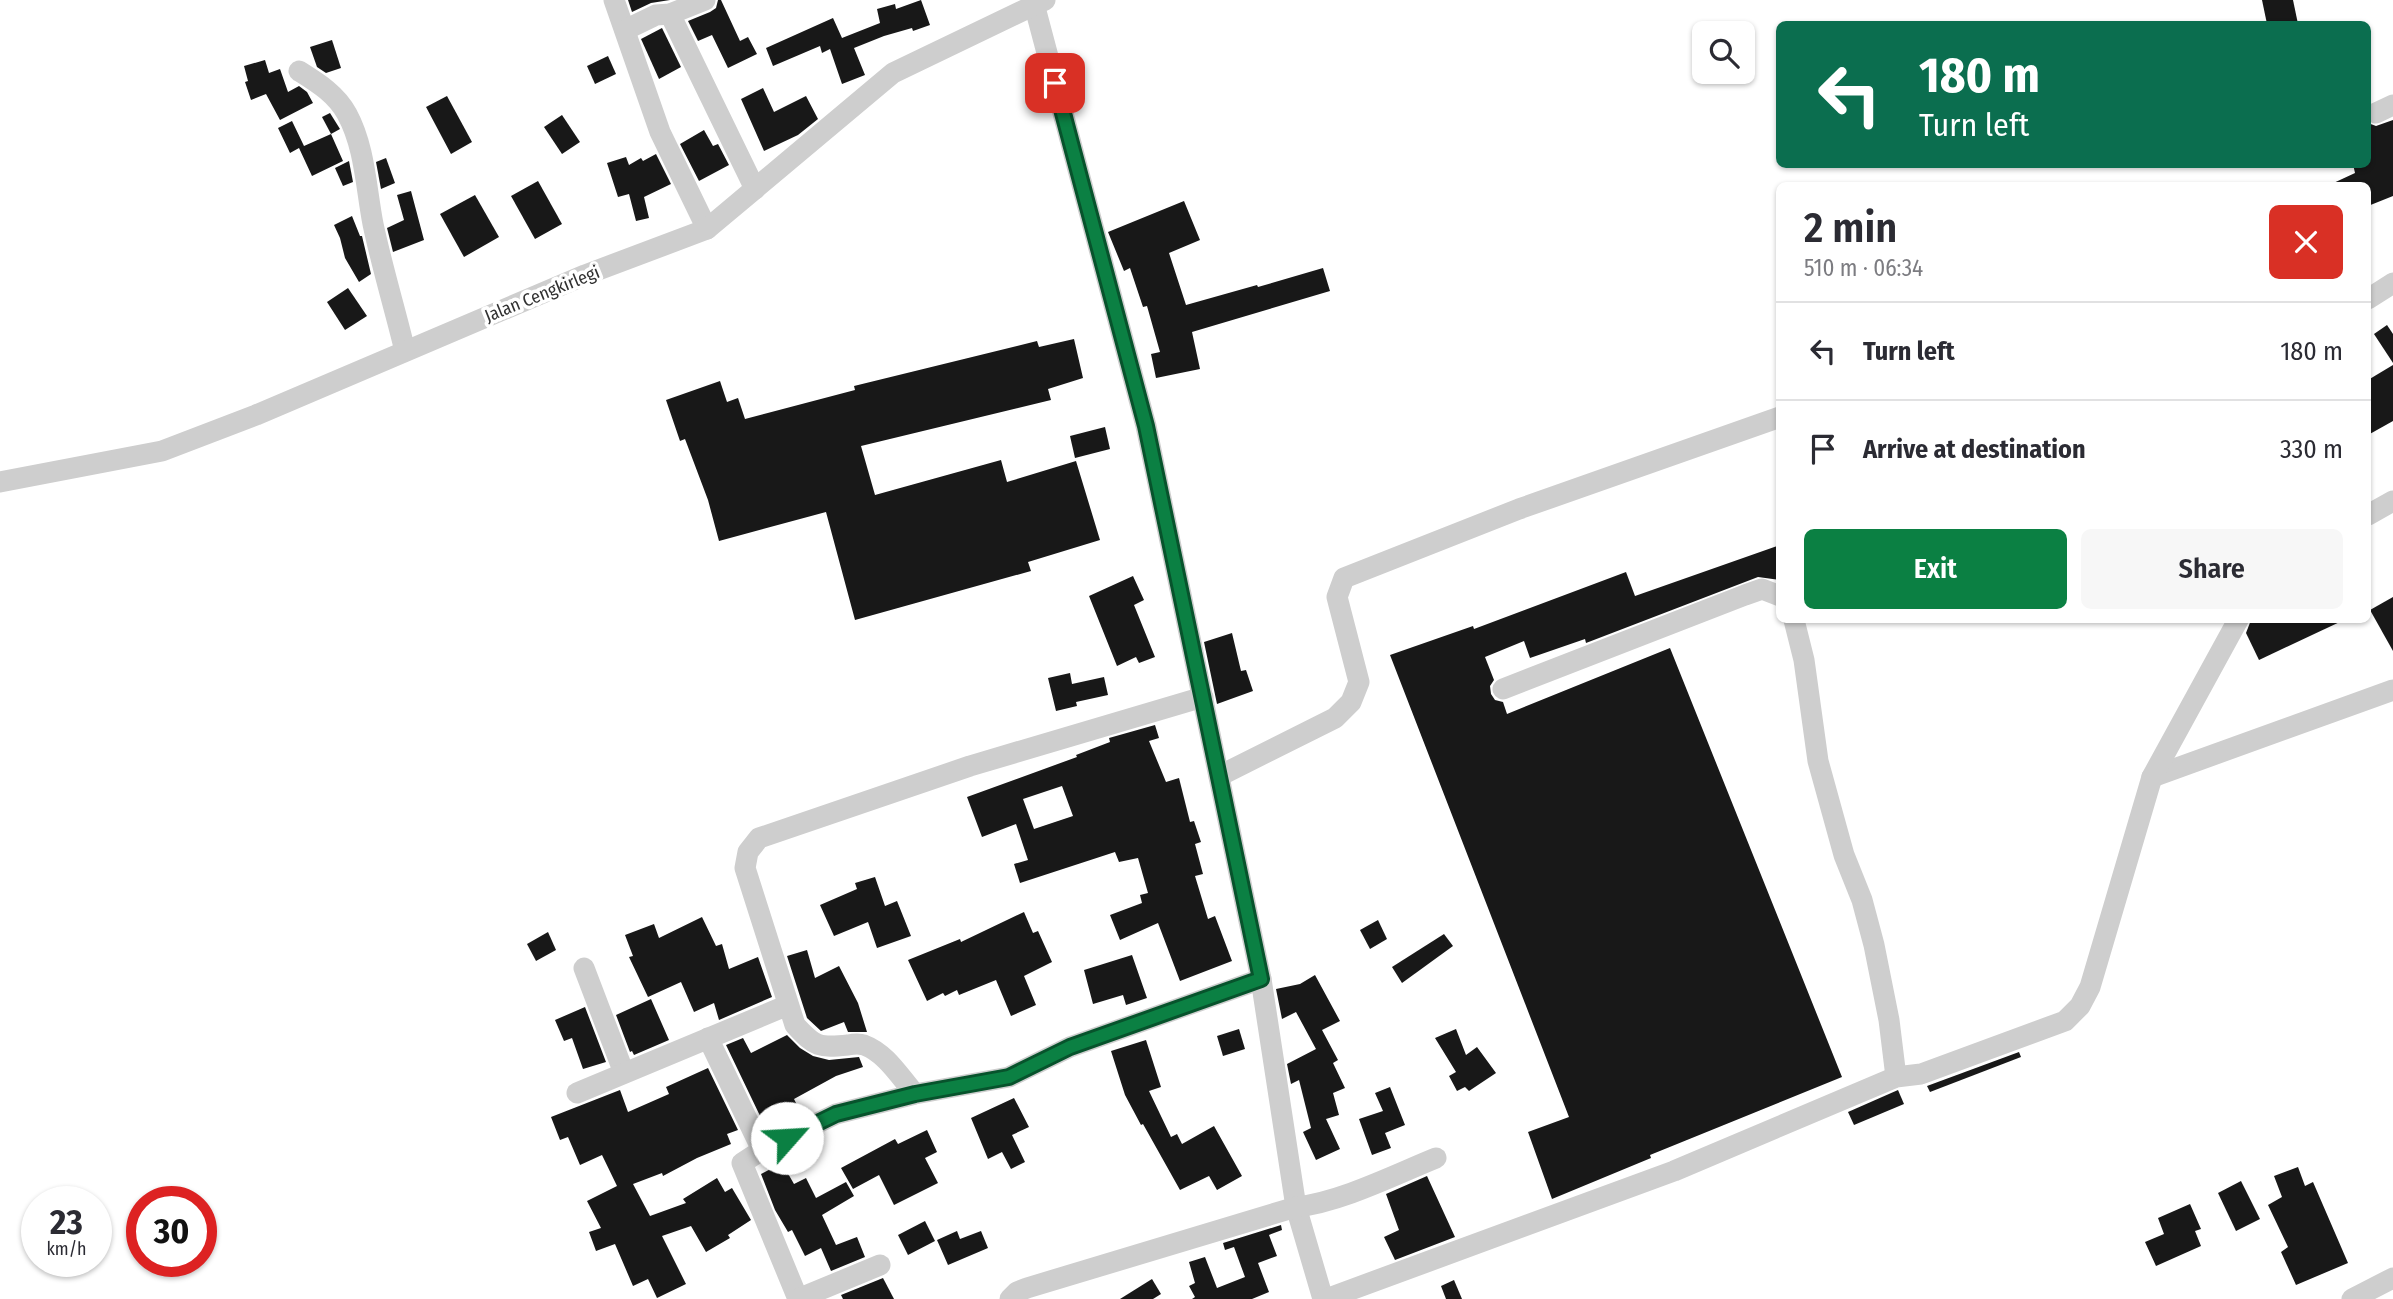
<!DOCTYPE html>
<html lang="en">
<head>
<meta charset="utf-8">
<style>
  :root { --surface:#fff; --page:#f7f7f7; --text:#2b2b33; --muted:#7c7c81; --line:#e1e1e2; --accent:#0b8043 }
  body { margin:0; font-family:"Fira Sans Condensed",sans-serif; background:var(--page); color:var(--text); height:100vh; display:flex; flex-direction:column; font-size:26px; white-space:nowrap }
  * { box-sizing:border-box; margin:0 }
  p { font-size:23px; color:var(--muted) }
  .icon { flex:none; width:38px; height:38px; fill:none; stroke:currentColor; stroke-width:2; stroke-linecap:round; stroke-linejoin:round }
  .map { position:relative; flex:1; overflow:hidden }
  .drawer { position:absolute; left:1776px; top:182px; width:595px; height:441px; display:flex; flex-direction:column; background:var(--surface); border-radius:10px; box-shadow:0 2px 5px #0004 }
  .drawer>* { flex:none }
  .guide { position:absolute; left:1776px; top:21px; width:595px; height:147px; border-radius:10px; box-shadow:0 2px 5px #0004; background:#0b6e4f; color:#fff; overflow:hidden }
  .tools { position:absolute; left:1692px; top:21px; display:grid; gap:14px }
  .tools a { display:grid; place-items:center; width:63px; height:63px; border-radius:10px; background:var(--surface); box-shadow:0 2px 5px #0004; font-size:35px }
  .speed { position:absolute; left:21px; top:1186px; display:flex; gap:14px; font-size:35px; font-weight:700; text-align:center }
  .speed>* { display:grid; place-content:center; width:91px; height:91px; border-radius:50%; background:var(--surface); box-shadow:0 2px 5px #0004; line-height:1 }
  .speed small { font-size:18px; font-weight:400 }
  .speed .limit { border:10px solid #d22; background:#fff; color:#111 }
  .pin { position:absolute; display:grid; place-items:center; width:60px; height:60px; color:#fff; margin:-30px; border-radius:14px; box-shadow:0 4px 10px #0006 }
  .me { position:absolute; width:77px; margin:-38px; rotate:64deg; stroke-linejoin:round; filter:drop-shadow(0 0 5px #0008) }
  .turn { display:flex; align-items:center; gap:24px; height:147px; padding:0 28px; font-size:32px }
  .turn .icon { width:91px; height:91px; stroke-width:2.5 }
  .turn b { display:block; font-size:49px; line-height:60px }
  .round { display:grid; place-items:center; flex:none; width:74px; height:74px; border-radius:10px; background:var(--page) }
  .summary { display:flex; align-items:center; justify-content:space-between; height:119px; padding:0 28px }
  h1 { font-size:42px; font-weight:600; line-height:52px }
  .cta { display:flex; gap:14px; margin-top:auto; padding:14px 28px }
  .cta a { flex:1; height:80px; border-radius:10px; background:var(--accent); color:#fff; font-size:28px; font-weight:600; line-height:80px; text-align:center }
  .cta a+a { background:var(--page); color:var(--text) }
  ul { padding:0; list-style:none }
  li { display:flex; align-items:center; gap:21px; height:98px; padding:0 28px; border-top:2px solid var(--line) }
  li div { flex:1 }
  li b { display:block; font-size:26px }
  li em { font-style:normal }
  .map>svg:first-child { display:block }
  .building { fill:#181818; fill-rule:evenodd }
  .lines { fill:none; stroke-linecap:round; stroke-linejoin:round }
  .minor { stroke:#cecece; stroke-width:21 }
  .route-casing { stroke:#07532c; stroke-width:18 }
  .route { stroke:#0b8043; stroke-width:12 }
  .labels { text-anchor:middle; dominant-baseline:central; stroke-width:7; stroke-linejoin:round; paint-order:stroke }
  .street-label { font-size:18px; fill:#313131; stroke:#fff }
</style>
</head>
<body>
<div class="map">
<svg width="2393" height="1299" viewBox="0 0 2393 1299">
  <rect width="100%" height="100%" fill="#fff"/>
  <g class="building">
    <polygon points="628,0 670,0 651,3 632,12"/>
    <polygon points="718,0 721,0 740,41 748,37 757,54 728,68 712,35 698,41 688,21 710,12 716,8"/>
    <polygon points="921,0 930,25 913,31 912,28 884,36 854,48 865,75 842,84 830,49 822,53 820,46 773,66 766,48 833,18 842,38 880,23 877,9 895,4 896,9"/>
    <polygon points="2262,0 2293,0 2298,24 2267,24"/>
    <polygon points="662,28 681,67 659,79 641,39"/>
    <polygon points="332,40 341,68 326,73 317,67 310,47"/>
    <polygon points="608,56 616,74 595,84 587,66"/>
    <polygon points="265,60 269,73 280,69 288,92 299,86 307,92 313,103 280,120 266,94 251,100 245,82 248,81 244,66"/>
    <polygon points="763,88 774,112 806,96 818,119 798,135 764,151 741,99"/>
    <polygon points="447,96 472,142 451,154 426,107"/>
    <polygon points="330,113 340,129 331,134 322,117"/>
    <polygon points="562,115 580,142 562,154 544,127"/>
    <polygon points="2393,120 2393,196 2368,206 2368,186 2327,186 2355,173 2353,164 2368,164 2368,123 2376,126"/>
    <polygon points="292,121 304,146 331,134 343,161 312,176 299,148 290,153 278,128"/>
    <polygon points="704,130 713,146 718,144 729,165 699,181 680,144"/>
    <polygon points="656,154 671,184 644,197 649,218 636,221 629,194 618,197 607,163 626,157 629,165 641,158 643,161"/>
    <polygon points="386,158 395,183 381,189 376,162"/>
    <polygon points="349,161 353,182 343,186 335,168"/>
    <polygon points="538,181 562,224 535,239 511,196"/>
    <polygon points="411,191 424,240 393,252 387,228 404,220 397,195"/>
    <polygon points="475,195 499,237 464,257 440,214"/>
    <polygon points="1184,201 1200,240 1169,253 1186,305 1257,285 1258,287 1323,268 1330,291 1192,332 1200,369 1156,378 1151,354 1160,352 1147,306 1143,307 1130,268 1124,271 1108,232"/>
    <polygon points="352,216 360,236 362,236 371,274 359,282 345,258 340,238 334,225"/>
    <polygon points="348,288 367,316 345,330 327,302"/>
    <polygon points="2387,325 2393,334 2393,363 2374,334"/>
    <polygon points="1074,339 1083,378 1048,389 1051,400 861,446 875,495 1001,460 1007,482 1076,461 1100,540 1028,562 1031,571 855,620 826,512 719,541 708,500 685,439 680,441 666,400 720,381 727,402 738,398 745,419 855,390 854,386 1037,341 1039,347"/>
    <polygon points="2393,365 2393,421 2368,435 2368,380"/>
    <polygon points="1105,427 1110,449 1075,458 1070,436"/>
    <polygon points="1780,545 1780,580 1758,577 1586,643 1585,639 1530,658 1524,641 1485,657 1494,680 1490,686 1491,694 1495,700 1503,702 1507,714 1670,648 1842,1077 1650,1155 1651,1158 1552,1199 1528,1132 1569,1117 1390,655 1473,626 1474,629 1626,572 1635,596"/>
    <polygon points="1133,576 1144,600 1134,605 1155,657 1139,663 1136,657 1117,666 1089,596"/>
    <polygon points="2393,597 2393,651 2370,610"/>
    <polygon points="2251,620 2344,620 2259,660 2246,633"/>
    <polygon points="1232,633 1241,671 1246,670 1253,691 1217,704 1204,642"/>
    <polygon points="1070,673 1072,684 1104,677 1108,695 1076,702 1077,706 1056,711 1048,678"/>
    <path d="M1155,725L1159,738L1149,741L1166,782L1179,778L1190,822L1194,821L1201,842L1195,844L1203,874L1195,876L1208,919L1215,916L1232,961L1180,981L1158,923L1120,940L1110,915L1142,903L1140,895L1148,893L1138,858L1119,862L1115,852L1020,883L1014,864L1028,860L1016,824L982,837L967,797L1077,757L1076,755L1110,742L1109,738ZM1062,786L1073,816L1034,829L1023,799Z"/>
    <polygon points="875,877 885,906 897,901 911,936 877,948 868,922 834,936 820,905 857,889 855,883"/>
    <polygon points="1024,912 1033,933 1038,931 1052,962 1024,976 1036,1005 1011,1016 996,980 959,995 957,990 945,996 943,993 927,1001 908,960 960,939 961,942"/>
    <polygon points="702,917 716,946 722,944 729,969 758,957 772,997 719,1020 714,1003 694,1012 681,982 648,997 629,957 633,956 625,935 654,924 659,938"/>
    <polygon points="1378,920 1387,939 1370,949 1360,930"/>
    <polygon points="548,932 556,950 536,961 527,944"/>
    <polygon points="1444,934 1453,946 1402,983 1392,967"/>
    <polygon points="807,950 815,978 839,966 858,1003 867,1032 848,1032 844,1022 821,1031 807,1018 787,956"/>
    <polygon points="1132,955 1147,998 1126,1005 1123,995 1093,1004 1084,970"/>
    <polygon points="1315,975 1340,1021 1322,1030 1338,1060 1333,1063 1345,1088 1333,1093 1339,1115 1326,1119 1340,1149 1316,1160 1303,1132 1311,1128 1299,1080 1291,1084 1287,1064 1316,1049 1296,1012 1282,1019 1276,989 1300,984"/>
    <polygon points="651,999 669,1040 634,1055 632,1051 630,1052 616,1015"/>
    <polygon points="585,1007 606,1062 583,1069 572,1038 564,1041 555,1020"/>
    <polygon points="1239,1029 1245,1049 1223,1056 1217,1036"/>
    <polygon points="1456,1029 1466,1055 1477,1047 1496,1073 1469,1091 1465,1087 1457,1091 1449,1076 1456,1072 1435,1038"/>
    <polygon points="787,1035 800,1048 813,1056 829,1060 859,1057 863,1067 836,1076 794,1099 797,1105 780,1115 779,1113 762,1120 726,1045 743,1038 751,1053"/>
    <polygon points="1146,1040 1161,1087 1149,1091 1171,1137 1177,1134 1182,1144 1214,1126 1242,1176 1217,1190 1209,1176 1180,1190 1143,1124 1141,1125 1125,1095 1111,1051"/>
    <polygon points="2019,1052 2021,1057 1930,1092 1927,1086"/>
    <polygon points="708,1068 738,1130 727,1134 731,1144 697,1158 663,1176 662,1173 633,1184 650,1216 686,1203 683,1199 717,1178 725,1192 732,1188 751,1220 728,1235 730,1238 706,1252 691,1226 662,1236 686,1284 657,1298 648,1279 633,1286 615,1244 596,1251 589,1232 601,1228 587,1201 617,1186 602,1155 580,1165 568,1137 560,1140 551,1117 620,1090 628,1112 669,1094 666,1087"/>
    <polygon points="1390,1087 1405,1125 1385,1133 1391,1148 1372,1155 1359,1119 1383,1111 1375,1093"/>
    <polygon points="1898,1090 1904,1104 1854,1125 1848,1112"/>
    <polygon points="1014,1098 1029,1127 1012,1135 1025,1162 1011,1169 1002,1152 988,1159 971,1118"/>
    <polygon points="927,1130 937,1152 925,1158 938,1183 894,1205 879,1175 853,1189 841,1168 895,1139 898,1144"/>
    <polygon points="782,1163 794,1184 806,1178 816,1198 846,1182 854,1196 822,1215 836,1245 857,1237 865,1257 831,1271 821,1248 805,1256 792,1230 788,1232 775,1210 761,1174"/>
    <polygon points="2298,1167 2305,1186 2313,1182 2348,1263 2296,1285 2281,1252 2288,1247 2268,1205 2282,1197 2274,1176"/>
    <polygon points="1427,1176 1455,1237 1395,1260 1384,1237 1399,1230 1386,1194"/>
    <polygon points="2241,1181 2260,1219 2236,1231 2218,1193"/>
    <polygon points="2190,1204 2201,1229 2195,1231 2201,1246 2156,1266 2145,1242 2164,1234 2158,1218"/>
    <polygon points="925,1221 935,1241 908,1255 898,1235"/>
    <polygon points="1281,1225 1282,1230 1269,1235 1277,1256 1258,1263 1269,1292 1252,1299 1192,1299 1195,1297 1189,1286 1195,1283 1189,1262 1205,1257 1217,1288 1245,1277 1234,1247 1225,1250 1223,1243"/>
    <polygon points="957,1231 960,1239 981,1231 988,1248 948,1265 937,1240"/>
    <polygon points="883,1278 894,1299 843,1299 841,1295"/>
    <polygon points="1152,1279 1161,1294 1153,1299 1120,1299"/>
    <polygon points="1454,1280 1462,1299 1446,1299 1441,1286"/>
  </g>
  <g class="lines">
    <g class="minor">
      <polyline points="614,0 660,132 707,229"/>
      <polyline points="1033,0 1146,426 1261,979 1296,1207 1323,1299"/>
      <polyline points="670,14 755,189"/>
      <polyline points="625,30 656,15 670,14 705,0"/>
      <path d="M299,71C318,83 336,94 347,114C365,147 366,188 373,224C382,267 395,309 405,351"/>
      <polyline points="2376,113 2393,105"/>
      <polyline points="2368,299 2393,283"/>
      <polyline points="0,482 162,451 256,415 585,275 707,229 893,73 1045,0"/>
      <polyline points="2368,515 2393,501"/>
      <polyline points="1794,620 1804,660 1818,761 1844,855 1862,900 1874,945 1889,1020 1896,1077"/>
      <polyline points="1503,689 1745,595 1762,589 1780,596"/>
      <polyline points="1219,776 1335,718 1351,702 1359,682 1337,597 1344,578 1519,509 1780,417"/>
      <polyline points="2152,777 2393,690"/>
      <polyline points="584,968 624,1073"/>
      <polyline points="708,1038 762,1150"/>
      <polyline points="577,1093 788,1005"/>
      <path d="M915,1094C900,1077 886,1053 864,1045C858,1043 853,1044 848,1045C819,1048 815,1047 795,1025L745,868L748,852L759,838L970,766L1203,697"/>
      <polyline points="798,1299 742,1163 762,1150 836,1114 915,1094 1009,1077 1070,1047 1261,979"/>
      <polyline points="798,1299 880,1265"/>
      <path d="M1010,1299L1017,1292L1027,1288L1296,1207C1341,1202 1394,1175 1436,1158"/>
      <polyline points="1326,1299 1674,1171 1896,1077 1921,1074 2065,1021 2080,1006 2090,987 2152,777 2238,620"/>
      <polyline points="2352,1299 2393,1278"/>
    </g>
  </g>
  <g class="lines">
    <defs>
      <polyline id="route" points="787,1138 836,1114 915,1094 1009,1077 1070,1047 1261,979 1146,426 1055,83"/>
    </defs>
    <use href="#route" class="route-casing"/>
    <use href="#route" class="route"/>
  </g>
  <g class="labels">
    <g class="street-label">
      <text transform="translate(542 294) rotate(-22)">Jalan Cengkirlegi</text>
    </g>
  </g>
</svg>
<div class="tools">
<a><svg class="icon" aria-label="search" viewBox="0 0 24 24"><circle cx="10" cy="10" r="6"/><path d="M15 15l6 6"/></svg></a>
</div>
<div class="speed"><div>23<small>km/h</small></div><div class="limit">30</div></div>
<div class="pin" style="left:1055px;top:83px;background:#d93025"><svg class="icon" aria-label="arrive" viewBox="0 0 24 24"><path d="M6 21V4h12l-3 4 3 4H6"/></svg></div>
<svg class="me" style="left:787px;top:1138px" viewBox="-20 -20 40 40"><circle r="19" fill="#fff"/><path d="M0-13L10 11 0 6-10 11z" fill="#0b8043"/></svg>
<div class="guide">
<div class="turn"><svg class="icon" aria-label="left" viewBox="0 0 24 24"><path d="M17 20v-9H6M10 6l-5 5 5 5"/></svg><div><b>180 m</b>Turn left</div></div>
</div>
<section class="drawer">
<div class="summary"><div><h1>2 min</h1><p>510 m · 06:34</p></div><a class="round" style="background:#d93025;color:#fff"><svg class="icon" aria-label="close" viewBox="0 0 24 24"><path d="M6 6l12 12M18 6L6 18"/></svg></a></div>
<ul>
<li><svg class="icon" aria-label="left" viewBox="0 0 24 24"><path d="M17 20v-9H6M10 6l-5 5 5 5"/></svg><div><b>Turn left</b></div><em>180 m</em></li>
<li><svg class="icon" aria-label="arrive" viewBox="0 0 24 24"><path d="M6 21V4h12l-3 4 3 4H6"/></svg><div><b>Arrive at destination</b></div><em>330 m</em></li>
</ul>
<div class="cta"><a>Exit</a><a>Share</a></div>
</section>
</div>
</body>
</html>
